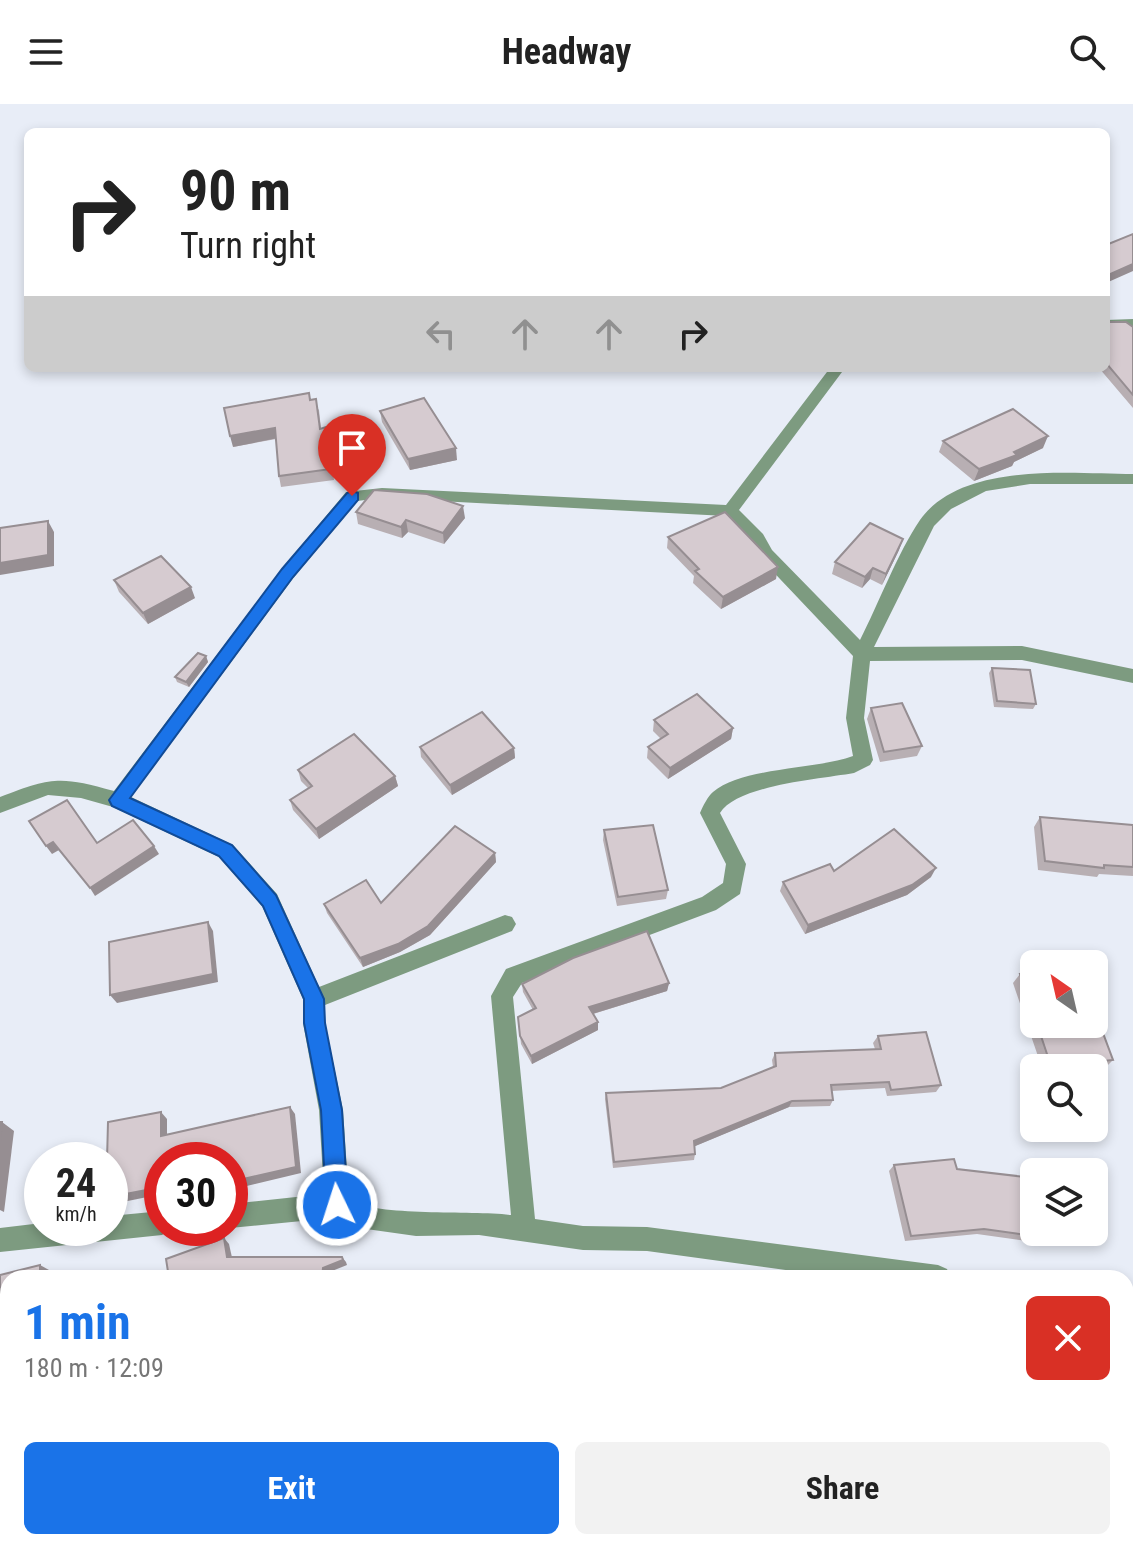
<!DOCTYPE html>
<html lang="en">
<head>
<meta charset="utf-8">
<style>
  :root { --surface:#fff; --page:#f2f2f2; --text:#222; --muted:#767676; --accent:#1a73e8 }
  body { margin:0; font-family:"Roboto Condensed",sans-serif; background:var(--page); color:var(--text); height:100vh; display:flex; flex-direction:column; font-size:30px; white-space:nowrap }
  * { box-sizing:border-box; margin:0 }
  p { font-size:26px; color:var(--muted) }
  .icon { flex:none; width:44px; height:44px; fill:none; stroke:currentColor; stroke-width:2; stroke-linecap:round; stroke-linejoin:round }
  .map { position:relative; flex:1; overflow:hidden }
  .side { position:absolute; left:0px; top:1166px; width:1134px; height:280px; display:flex; flex-direction:column; background:var(--surface); border-radius:24px 24px 0 0; box-shadow:0 4px 12px #0003 }
  .side>* { flex:none }
  .top-card { position:absolute; left:24px; top:24px; width:1086px; height:244px; border-radius:12px; box-shadow:0 4px 12px #0003; background:#fff; color:var(--text); overflow:hidden }
  .needle { width:52px; rotate:326deg }
  .fabs { position:absolute; left:1020px; top:846px; display:grid; gap:16px }
  .fabs a { display:grid; place-items:center; width:88px; height:88px; border-radius:12px; background:var(--surface); box-shadow:0 4px 12px #0003; font-size:40px }
  .speed { position:absolute; left:24px; top:1038px; display:flex; gap:16px; font-size:40px; font-weight:700; text-align:center }
  .speed>* { display:grid; place-content:center; width:104px; height:104px; border-radius:50%; background:var(--surface); box-shadow:0 4px 12px #0003; line-height:1 }
  .speed small { font-size:20px; font-weight:400 }
  .speed .limit { border:12px solid #d22; background:#fff; color:#111 }
  .pin { position:absolute; display:grid; place-items:center; width:68px; height:68px; color:#fff; margin:-82px -34px; border-radius:50% 50% 50% 0; rotate:-45deg; box-shadow:0 0 8px #0007 }
  .pin .icon { rotate:45deg }
  .me { position:absolute; width:88px; margin:-44px; rotate:356deg; stroke-linejoin:round; filter:drop-shadow(0 0 6px #0008) }
  .turn { display:flex; align-items:center; gap:28px; height:168px; padding:0 24px; font-size:36px }
  .turn .icon { width:104px; height:104px; stroke-width:2.5 }
  .turn b { display:block; font-size:56px; line-height:68px }
  .lanes { display:flex; align-items:center; height:76px; padding:0 24px; background:#0003; justify-content:center; gap:40px; direction:ltr }
  .lanes .off { opacity:.35 }
  .round { display:grid; place-items:center; flex:none; width:84px; height:84px; border-radius:12px; background:var(--page) }
  .overview { display:flex; align-items:center; justify-content:space-between; height:136px; padding:0 24px }
  h1 { font-size:48px; font-weight:700; line-height:60px; color:var(--accent) }
  .cta { display:flex; gap:16px; margin-top:auto; padding:16px 24px }
  .cta a { flex:1; height:92px; border-radius:12px; background:var(--accent); color:#fff; font-size:32px; font-weight:700; line-height:92px; text-align:center }
  .cta a+a { background:var(--page); color:var(--text) }
  header { display:flex; justify-content:space-between; align-items:center; height:104px; padding:0 24px; background:var(--surface); font-size:36px; font-weight:700 }
  .map>svg:first-child { display:block }
  .lines { fill:none; stroke-linecap:round; stroke-linejoin:round }
  .minor { fill:#7d9b80; fill-rule:evenodd }
  .wall { fill:#b8afb3 }
  .shaded-wall { fill:#968e92 }
  .building { fill:#d6cbd0; stroke:#968e92; stroke-width:2 }
  .route { fill:#1a73e8; stroke:#114b97; stroke-width:2 }
</style>
</head>
<body>
<header><svg class="icon" aria-label="menu" viewBox="0 0 24 24"><path d="M4 6h16M4 12h16M4 18h16"/></svg>Headway<svg class="icon" aria-label="search" viewBox="0 0 24 24"><circle cx="10" cy="10" r="6"/><path d="M15 15l6 6"/></svg></header>
<div class="map">
<svg width="1133" height="1446" viewBox="0 0 1133 1446">
  <rect width="100%" height="100%" fill="#e8edf7"/>
  <g class="lines">
    <g class="minor">
      <polygon points="1133,215 1133,223 1106,224 1106,216"/>
      <path d="M830,264H845L739,406L763,430L772,446L860,536C878,501 898,448 920,416C962,357 1070,370 1133,370V380H1030L986,387L951,405L934,422L874,543L1022,542L1133,565V579L1022,556L870,557L864,614L873,656L870,661L854,669C821,675 737,681 720,709L746,760L740,790L716,806L522,879L513,893L535,1115L583,1122L647,1123L938,1161L947,1165L951,1174H844L647,1147L583,1146L479,1131L416,1132L345,1122L332,1114L230,1124H229L230,1100L324,1090L319,1006L303,919V895L262,802L219,753L113,703L81,694L48,691L0,709V693C52,673 60,672 114,687L282,465L346,388L382,384L726,401ZM382,394L726,412L751,438L760,454L853,552L846,614L853,652C815,666 742,663 713,688C708,692 703,702 700,709L726,760L723,779L702,793L506,865L491,892L511,1111C472,1106 378,1113 349,1096L343,1006L325,919V901L512,827L516,820L512,813L505,811L319,883L277,790L233,741L131,693L294,473L357,397Z"/>
      <polygon points="162,1107 162,1124 172,1124 162,1131 0,1148 0,1124 42,1119 42,1124 110,1124 110,1112"/>
      <polygon points="1126,1186 1133,1187 1133,1213 1126,1212"/>
      <polygon points="114,1438 200,1438 197,1446 111,1446"/>
      <polygon points="785,1438 825,1438 828,1446 788,1446"/>
    </g>
  </g>
  <g class="wall">
    <polygon points="1106,205 1108,218 1133,223 1133,304 1099,264 1106,264"/>
    <polygon points="310,296 319,306 321,325 329,334 334,376 281,383 279,372 276,335 233,343"/>
    <polygon points="380,307 457,356 410,366 382,318"/>
    <polygon points="943,337 1043,344 1014,358 1012,362 974,377 939,348"/>
    <polygon points="356,408 465,414 444,440 408,428 402,434 358,420"/>
    <polygon points="668,433 776,475 721,505 693,479 694,472 667,444"/>
    <polygon points="899,446 882,481 870,475 862,484 832,470 835,458"/>
    <polygon points="114,476 195,494 148,520 119,488"/>
    <polygon points="206,552 208,558 189,583 177,578 175,573"/>
    <polygon points="992,564 1036,600 1033,605 994,603 989,569"/>
    <polygon points="871,604 922,642 917,652 880,658 867,615"/>
    <polygon points="654,616 733,624 731,635 668,675 647,654 648,643 661,635 653,627"/>
    <polygon points="420,643 514,644 515,654 452,691 421,653"/>
    <polygon points="298,666 395,672 398,682 319,735 293,706 290,696 308,684 301,677"/>
    <polygon points="1040,713 1133,721 1133,772 1099,770 1097,773 1038,766 1034,723"/>
    <polygon points="604,726 668,786 666,795 617,802 603,736"/>
    <polygon points="495,749 496,758 430,831 400,848 363,863 327,809 324,800 381,799"/>
    <polygon points="834,767 931,773 907,791 805,830 780,787 783,778"/>
    <polygon points="1034,869 1034,920 1094,920 1113,956 1105,964 1094,965 1042,964 1013,879 1020,870"/>
    <polygon points="669,879 667,887 593,910 598,918 598,926 532,960 521,940 518,913 533,906 523,888 522,880"/>
    <polygon points="878,932 941,981 936,988 887,992 885,984 832,987 833,996 830,1002 789,1003 695,1042 695,1050 694,1056 613,1064 605,995 606,989 721,984 773,963 772,956 775,949 875,945 873,939"/>
    <polygon points="894,1061 957,1065 1062,1136 1054,1141 977,1130 905,1137 889,1067"/>
  </g>
  <g class="shaded-wall">
    <polygon points="1133,160 1133,167 1106,179 1106,172"/>
    <polygon points="275,324 278,334 233,343 230,332"/>
    <polygon points="1048,332 1043,344 1014,358 1012,362 974,377 979,365"/>
    <polygon points="456,344 457,356 410,366 408,355"/>
    <polygon points="463,402 465,414 444,440 443,429"/>
    <polygon points="406,416 408,428 402,434 401,423"/>
    <polygon points="48,417 54,428 54,462 0,471 0,459"/>
    <polygon points="903,435 899,446 882,481 886,470"/>
    <polygon points="778,463 776,475 721,505 723,493"/>
    <polygon points="873,464 870,475 862,484 865,473"/>
    <polygon points="191,483 195,494 148,520 143,509"/>
    <polygon points="206,552 208,558 189,583 186,578"/>
    <polygon points="733,624 731,635 668,675 670,664"/>
    <polygon points="514,644 515,654 452,691 450,681"/>
    <polygon points="395,672 398,682 319,735 316,725"/>
    <polygon points="53,738 59,746 52,750 46,742"/>
    <polygon points="154,742 159,750 95,792 90,784"/>
    <polygon points="495,749 496,758 430,831 400,848 363,863 360,854"/>
    <polygon points="936,764 931,773 907,791 805,830 808,821"/>
    <polygon points="208,818 213,827 218,878 117,899 110,891"/>
    <polygon points="669,879 667,887 589,911 589,903"/>
    <polygon points="598,918 598,926 532,960 531,952"/>
    <polygon points="792,997 789,1003 693,1043 694,1037"/>
    <polygon points="290,1003 295,1010 301,1069 230,1086 230,1078"/>
    <polygon points="161,1008 167,1015 167,1038 161,1032"/>
    <polygon points="2,1018 14,1027 4,1108 0,1106 0,1037"/>
    <polygon points="162,1083 162,1090 113,1100 110,1098 110,1093"/>
    <polygon points="224,1134 229,1140 233,1158 227,1153"/>
    <polygon points="342,1153 346,1158 347,1161 327,1169 326,1174 322,1174 323,1164"/>
    <polygon points="40,1161 49,1166 49,1174 40,1174"/>
    <polygon points="8,1247 8,1253 0,1255 0,1249"/>
  </g>
  <g class="building">
    <polygon points="1133,130 1133,160 1106,172 1106,141"/>
    <polygon points="1106,205 1107,206 1108,218 1126,218 1133,223 1133,291 1106,259"/>
    <polygon points="309,289 310,296 316,295 320,325 326,323 331,365 279,372 275,324 230,332 224,304"/>
    <polygon points="424,294 456,344 408,355 380,307"/>
    <polygon points="1013,305 1048,332 1014,348 1017,351 979,365 943,337"/>
    <polygon points="374,386 427,390 463,402 443,429 406,416 401,423 356,408"/>
    <polygon points="725,408 778,463 723,493 695,467 699,465 668,433"/>
    <polygon points="48,417 48,451 0,459 0,424"/>
    <polygon points="870,419 903,435 886,470 873,464 865,473 835,458"/>
    <polygon points="161,452 191,483 143,509 114,476"/>
    <polygon points="198,549 206,552 186,578 175,573"/>
    <polygon points="992,564 1030,566 1036,600 997,597"/>
    <polygon points="697,590 733,624 670,664 648,643 668,630 654,616"/>
    <polygon points="902,599 922,642 884,648 871,604"/>
    <polygon points="482,608 514,644 450,681 420,643"/>
    <polygon points="354,630 395,672 316,725 290,696 312,682 298,666"/>
    <polygon points="67,696 97,739 133,716 154,742 90,784 53,738 46,742 29,717"/>
    <polygon points="1040,713 1133,721 1133,763 1104,761 1104,764 1045,757"/>
    <polygon points="653,721 668,786 618,793 604,726"/>
    <polygon points="455,722 495,749 428,822 398,840 360,854 324,800 366,776 381,799"/>
    <polygon points="894,725 936,764 912,781 808,821 783,778 830,760 834,767"/>
    <polygon points="208,818 213,870 110,891 109,838"/>
    <polygon points="647,827 669,879 589,903 598,918 531,952 520,932 518,913 536,904 522,880 573,854"/>
    <polygon points="1034,869 1034,912 1020,870"/>
    <polygon points="1094,905 1113,956 1051,962 1037,920 1094,920"/>
    <polygon points="926,928 941,981 891,986 889,978 831,981 833,996 792,997 694,1037 695,1050 614,1058 606,989 721,984 776,962 775,949 881,945 878,932"/>
    <polygon points="290,1003 296,1063 230,1078 230,1056 162,1056 162,1083 110,1093 110,1056 107,1056 108,1018 161,1008 161,1032"/>
    <polygon points="0,1018 2,1018 0,1037"/>
    <polygon points="954,1055 957,1065 1034,1074 1034,1128 1061,1128 1062,1136 984,1125 911,1132 894,1061"/>
    <polygon points="224,1134 227,1153 342,1153 343,1156 323,1164 322,1174 169,1174 166,1155"/>
    <polygon points="40,1161 40,1174 8,1174 8,1247 0,1249 0,1171"/>
    <polygon points="439,1168 440,1174 423,1174"/>
    <polygon points="417,1438 550,1438 555,1446 404,1446"/>
  </g>
  <polygon class="route" points="352,387 358,389 358,396 293,473 130,694 232,741 276,791 324,895 325,919 342,1006 348,1101 345,1109 337,1112 329,1109 326,1101 321,1006 304,919 304,895 263,802 219,752 112,702 109,696 282,465 347,389"/>
</svg>
<div class="fabs">
<a><svg class="needle" viewBox="-14 -14 28 28"><path d="M0-13l5 13h-10z" fill="#e53935"/><path d="M0 13l5-13h-10z" fill="#767676"/></svg></a>
<a><svg class="icon" aria-label="search" viewBox="0 0 24 24"><circle cx="10" cy="10" r="6"/><path d="M15 15l6 6"/></svg></a>
<a><svg class="icon" aria-label="layers" viewBox="0 0 24 24"><path d="M12 4l9 5-9 5-9-5zM3 14l9 5 9-5"/></svg></a>
</div>
<div class="speed"><div>24<small>km/h</small></div><div class="limit">30</div></div>
<div class="pin" style="left:352px;top:392px;background:#d93025"><svg class="icon" aria-label="arrive" viewBox="0 0 24 24"><path d="M6 21V4h12l-3 4 3 4H6"/></svg></div>
<svg class="me" style="left:337px;top:1101px" viewBox="-20 -20 40 40"><circle r="17" fill="#1a73e8" stroke="#fff" stroke-width="3"/><path d="M0-11L8 9 0 5-8 9z" fill="#fff"/></svg>
<div class="top-card">
<div class="turn"><svg class="icon" aria-label="right" viewBox="0 0 24 24"><path d="M7 20v-9h11M14 6l5 5-5 5"/></svg><div><b>90 m</b>Turn right</div></div>
<div class="lanes"><svg class="icon off" aria-label="left" viewBox="0 0 24 24"><path d="M17 20v-9H6M10 6l-5 5 5 5"/></svg><svg class="icon off" aria-label="ahead" viewBox="0 0 24 24"><path d="M12 20V5M6 11l6-6 6 6"/></svg><svg class="icon off" aria-label="ahead" viewBox="0 0 24 24"><path d="M12 20V5M6 11l6-6 6 6"/></svg><svg class="icon" aria-label="right" viewBox="0 0 24 24"><path d="M7 20v-9h11M14 6l5 5-5 5"/></svg></div>
</div>
<section class="side">
<div class="overview"><div><h1>1 min</h1><p>180 m · 12:09</p></div><a class="round" style="background:#d93025;color:#fff"><svg class="icon" aria-label="close" viewBox="0 0 24 24"><path d="M6 6l12 12M18 6L6 18"/></svg></a></div>
<div class="cta"><a>Exit</a><a>Share</a></div>
</section>
</div>
</body>
</html>
